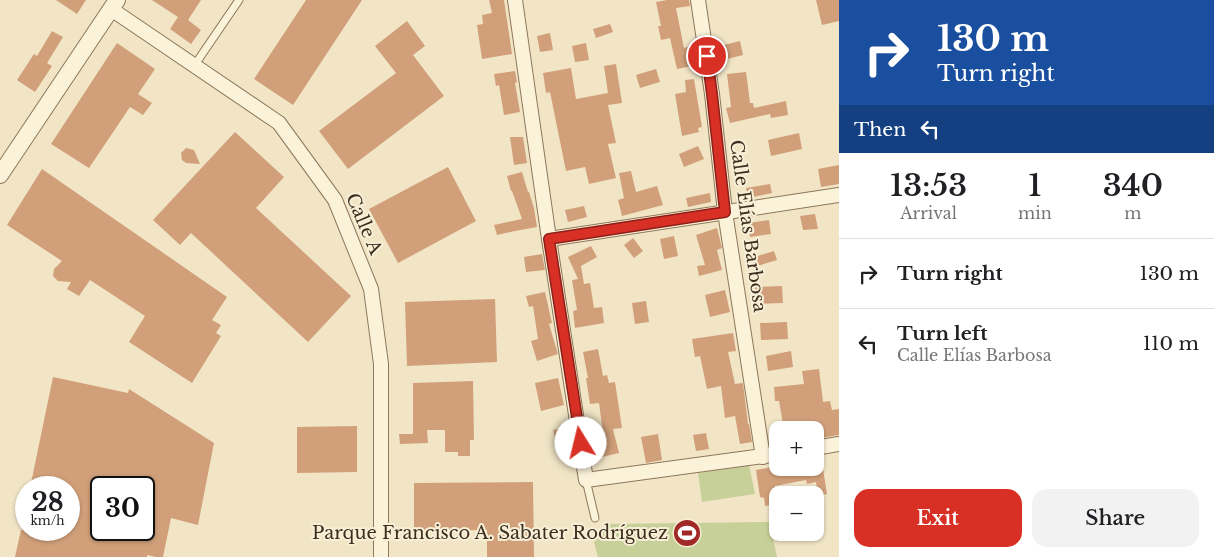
<!DOCTYPE html>
<html lang="en">
<head>
<meta charset="utf-8">
<style>
  :root { --surface:#fff; --page:#f2f2f2; --text:#202124; --muted:#757577; --line:#e0e0e0; --accent:#d93025 }
  body { margin:0; font-family:"Libre Baskerville",serif; background:var(--page); color:var(--text); height:100vh; display:flex; flex-direction:column; font-size:19px; white-space:nowrap }
  * { box-sizing:border-box; margin:0 }
  p { font-size:16px; color:var(--muted) }
  .icon { flex:none; width:28px; height:28px; fill:none; stroke:currentColor; stroke-width:2; stroke-linecap:round; stroke-linejoin:round }
  .map { position:relative; flex:1; overflow:hidden }
  .panel { display:flex; flex-direction:column; background:var(--surface); width:375px }
  .panel>* { flex:none }
  .banner { background:#1a4fa0; color:#fff; overflow:hidden }
  .fabs { position:absolute; left:769px; top:421px; display:grid; gap:10px }
  .fabs a { display:grid; place-items:center; width:55px; height:55px; border-radius:10px; background:var(--surface); box-shadow:0 1px 4px #0004; font-size:25px }
  .speed { position:absolute; left:15px; top:476px; display:flex; gap:10px; font-size:25px; font-weight:700; text-align:center }
  .speed>* { display:grid; place-content:center; width:65px; height:65px; border-radius:50%; background:var(--surface); box-shadow:0 1px 4px #0004; line-height:1 }
  .speed small { font-size:12px; font-weight:400 }
  .speed .limit { border:2px solid #111; border-radius:8px; background:#fff; color:#111 }
  .pin { position:absolute; display:grid; place-items:center; width:42px; height:42px; color:#fff; margin:-21px; border:2px solid #fff; border-radius:50%; box-shadow:0 1px 5px #0007 }
  .me { position:absolute; width:55px; margin:-28px; rotate:351deg; stroke-linejoin:round; filter:drop-shadow(0 0 4px #0008) }
  .turn { display:flex; align-items:center; gap:18px; height:105px; padding:0 15px; font-size:22px }
  .turn .icon { width:65px; height:65px; stroke-width:2.5 }
  .turn b { display:block; font-size:35px; line-height:42px }
  .then { display:flex; align-items:center; height:48px; padding:0 15px; background:#0003; gap:10px; font-size:19px }
  .eta { display:flex; justify-content:space-evenly; align-items:center; height:85px; text-align:center }
  .eta b { font-size:30px; font-weight:600; line-height:35px }
  .button { display:flex; gap:10px; margin-top:auto; padding:10px 15px }
  .button a { flex:1; height:58px; border-radius:15px; background:var(--accent); color:#fff; font-size:20px; font-weight:600; line-height:58px; text-align:center }
  .button a+a { background:var(--page); color:var(--text) }
  ul { padding:0; list-style:none }
  li { display:flex; align-items:center; gap:15px; height:70px; padding:0 15px; border-top:1px solid var(--line) }
  li div { flex:1 }
  li b { display:block; font-size:19px }
  li em { font-style:normal }
  main { display:flex; flex:1; min-height:0 }
  .map>svg:first-child { display:block }
  .green { fill:#c8d099 }
  .building { fill:#d1a07a; fill-rule:evenodd }
  .lines { fill:none; stroke-linecap:round; stroke-linejoin:round }
  .service-casing { stroke:#8d775a; stroke-width:9 }
  .minor-casing { stroke:#8d775a; stroke-width:16 }
  .tertiary-casing { stroke:#8d775a; stroke-width:18 }
  .service { stroke:#fbf2da; stroke-width:7 }
  .minor { stroke:#fbf2da; stroke-width:14 }
  .tertiary { stroke:#fbf2da; stroke-width:16 }
  .route-casing { stroke:#8d1f18; stroke-width:12 }
  .route { stroke:#d93025; stroke-width:9 }
  .labels { text-anchor:middle; dominant-baseline:central; stroke-width:4; stroke-linejoin:round; paint-order:stroke }
  .street-label { font-size:18px; fill:#3d2e1f; stroke:#f7efd6 }
  .poi-label { font-size:18px; fill:#3d2e1f; stroke:#f7efd6; text-anchor:end }
</style>
</head>
<body>
<main>
<div class="map">
<svg width="839" height="557" viewBox="0 0 839 557">
  <rect width="100%" height="100%" fill="#f1e5c6"/>
  <g class="green">
    <polygon points="749,465 755,494 702,502 698,473"/>
    <polygon points="770,522 777,557 598,557 594,542 610,524"/>
  </g>
  <g class="building">
    <polygon points="56,0 86,0 77,14"/>
    <polygon points="152,0 201,0 188,20 201,30 191,44 170,29 178,17"/>
    <polygon points="306,0 362,0 293,105 254,79"/>
    <polygon points="489,0 504,0 512,54 482,59 477,25 483,24 482,15 492,13"/>
    <polygon points="667,0 689,0 690,6 676,8 684,48 692,46 697,65 677,69 670,38 661,40 658,26 661,26 656,2"/>
    <polygon points="816,0 839,0 839,21 822,25"/>
    <polygon points="407,21 425,46 413,55 444,96 348,169 319,131 396,73 375,46"/>
    <polygon points="610,24 613,32 596,38 593,29"/>
    <polygon points="52,31 63,37 47,63 52,66 35,92 17,80 34,54 37,56"/>
    <polygon points="550,33 553,50 540,52 537,36"/>
    <polygon points="740,41 743,55 723,60 720,46"/>
    <polygon points="117,43 155,69 138,94 152,103 143,115 130,107 89,168 51,144"/>
    <polygon points="586,43 589,60 575,62 572,46"/>
    <polygon points="616,64 622,103 608,105 616,143 608,144 616,178 589,184 585,167 566,171 550,92 546,93 543,73 571,68 576,99 608,93 604,66"/>
    <polygon points="656,69 660,82 640,88 636,75"/>
    <polygon points="515,71 517,82 515,83 520,112 504,115 499,85 496,86 494,74"/>
    <polygon points="746,72 750,103 753,103 754,108 786,101 788,115 771,118 770,114 730,123 726,108 731,107 727,74"/>
    <polygon points="694,79 702,127 698,128 699,132 682,136 675,94 686,92 685,80"/>
    <polygon points="235,132 284,177 256,208 351,296 308,342 191,233 180,245 153,220"/>
    <polygon points="799,133 802,149 771,156 768,140"/>
    <polygon points="510,137 523,137 527,163 514,165"/>
    <polygon points="698,146 704,159 684,167 679,154"/>
    <polygon points="186,148 194,150 200,164 186,163 182,160 181,153"/>
    <polygon points="839,165 839,184 821,187 818,169"/>
    <polygon points="448,167 476,221 398,263 369,209"/>
    <polygon points="42,169 227,297 212,320 221,325 216,333 221,336 192,383 129,342 145,316 90,280 79,296 67,289 71,282 58,281 53,276 54,269 62,261 7,225"/>
    <polygon points="631,171 636,192 657,186 663,205 622,216 618,200 624,198 619,173"/>
    <polygon points="522,172 528,192 529,192 534,208 537,227 515,231 497,235 494,225 522,219 512,191 511,191 507,176"/>
    <polygon points="770,184 772,193 748,198 746,188"/>
    <polygon points="710,193 711,202 688,207 686,198"/>
    <polygon points="584,206 587,217 568,222 565,210"/>
    <polygon points="815,214 818,229 803,230 800,216"/>
    <polygon points="769,220 771,234 750,237 748,223"/>
    <polygon points="717,228 722,248 717,250 722,270 699,276 697,266 705,265 696,235"/>
    <polygon points="674,236 678,256 664,259 660,239"/>
    <polygon points="633,238 643,251 634,258 624,245"/>
    <polygon points="591,246 597,257 581,266 584,284 590,283 594,308 602,307 604,323 575,328 573,311 577,310 572,280 578,279 568,257"/>
    <polygon points="774,251 777,260 754,267 751,258"/>
    <polygon points="542,254 545,270 526,272 524,257"/>
    <polygon points="782,286 783,303 756,304 755,287"/>
    <polygon points="725,290 730,312 710,317 705,295"/>
    <polygon points="545,292 552,323 549,324 558,354 537,361 531,341 538,339 533,306 529,307 526,296"/>
    <polygon points="495,299 497,362 407,366 405,302"/>
    <polygon points="646,301 649,322 635,324 632,303"/>
    <polygon points="787,322 788,339 761,340 760,323"/>
    <polygon points="733,333 736,351 728,352 735,384 743,383 748,424 749,424 752,442 740,444 735,416 725,418 721,386 707,389 700,356 695,357 692,339"/>
    <polygon points="598,349 603,376 607,375 609,383 615,382 622,428 613,429 619,453 602,457 598,441 604,440 599,403 590,404 586,378 588,378 583,352"/>
    <polygon points="791,351 793,367 768,371 766,356"/>
    <polygon points="819,369 823,402 830,401 832,410 839,409 839,435 815,439 815,430 784,430 779,401 775,401 774,387 804,384 802,371"/>
    <path d="M53,377L128,393L129,389L214,443L198,525L171,518L163,557H156L147,555V557H15L21,530H69V488H30ZM101,488H144V530H101Z"/>
    <polygon points="558,378 564,405 541,411 535,383"/>
    <polygon points="473,381 474,440 470,440 470,456 458,456 458,452 445,452 445,430 427,430 428,443 400,444 399,434 413,434 413,383"/>
    <polygon points="357,426 357,472 297,473 297,427"/>
    <polygon points="569,427 571,439 556,442 553,430"/>
    <polygon points="706,433 709,449 696,451 693,435"/>
    <polygon points="658,434 662,460 646,463 641,437"/>
    <polygon points="821,456 827,494 818,496 816,482 807,484 806,480 775,486 778,504 765,506 764,498 760,497 756,470 772,467 772,470 783,468 815,468 815,457"/>
    <polygon points="533,482 534,557 487,557 487,530 414,531 414,483"/>
  </g>
  <g class="lines">
    <defs>
      <g id="service">
        <polyline points="194,66 239,0"/>
        <polyline points="586,480 595,518"/>
      </g>
      <g id="minor">
        <polyline points="515,0 549,239 586,480 778,454"/>
        <polyline points="698,0 712,94 725,212 763,457"/>
        <polyline points="111,9 279,123 335,200 371,289 381,364 381,557"/>
        <polyline points="549,239 839,195"/>
        <polyline points="815,448 839,444"/>
      </g>
      <polyline id="tertiary" points="0,175 117,0"/>
    </defs>
    <use href="#service" class="service-casing"/>
    <use href="#minor" class="minor-casing"/>
    <use href="#tertiary" class="tertiary-casing"/>
    <use href="#service" class="service"/>
    <use href="#minor" class="minor"/>
    <use href="#tertiary" class="tertiary"/>
  </g>
  <g class="lines">
    <defs>
      <polyline id="route" points="581,443 549,239 725,212 712,94 707,56"/>
    </defs>
    <use href="#route" class="route-casing"/>
    <use href="#route" class="route"/>
  </g>
  <defs>
    <symbol id="stadium-disc" viewBox="-11 -11 22 22"><circle r="9.5" fill="#a02927" stroke="#f7efd6"/><path d="M0-5a6.5 5 0 1 0 0 10a6.5 5 0 1 0 0-10ZM-3.5-1.8h7v3.6h-7Z" fill="#fff"/></symbol>
  </defs>
  <g fill-rule="evenodd">
    <use href="#stadium-disc" x="671" y="517" width="32" height="32"/>
  </g>
  <g class="labels">
    <g class="street-label">
      <text transform="translate(364 224) rotate(67)">Calle A</text>
      <text transform="translate(748 226) rotate(82)">Calle Elías Barbosa</text>
    </g>
    <g class="poi-label">
      <text x="668" y="533">Parque Francisco A. Sabater Rodríguez</text>
    </g>
  </g>
</svg>
<div class="fabs">
<a>+</a>
<a>−</a>
</div>
<div class="speed"><div>28<small>km/h</small></div><div class="limit">30</div></div>
<div class="pin" style="left:707px;top:56px;background:#d93025"><svg class="icon" aria-label="arrive" viewBox="0 0 24 24"><path d="M6 21V4h12l-3 4 3 4H6"/></svg></div>
<svg class="me" style="left:581px;top:443px" viewBox="-20 -20 40 40"><circle r="19" fill="#fff"/><path d="M0-13L10 11 0 6-10 11z" fill="#d93025"/></svg>
</div>
<section class="panel">
<div class="banner">
<div class="turn"><svg class="icon" aria-label="right" viewBox="0 0 24 24"><path d="M7 20v-9h11M14 6l5 5-5 5"/></svg><div><b>130 m</b>Turn right</div></div>
<div class="then">Then<svg class="icon" aria-label="left" viewBox="0 0 24 24"><path d="M17 20v-9H6M10 6l-5 5 5 5"/></svg></div>
</div>
<div class="eta">
<div><b>13:53</b><p>Arrival</p></div>
<div><b>1</b><p>min</p></div>
<div><b>340</b><p>m</p></div>
</div>
<ul>
<li><svg class="icon" aria-label="right" viewBox="0 0 24 24"><path d="M7 20v-9h11M14 6l5 5-5 5"/></svg><div><b>Turn right</b></div><em>130 m</em></li>
<li><svg class="icon" aria-label="left" viewBox="0 0 24 24"><path d="M17 20v-9H6M10 6l-5 5 5 5"/></svg><div><b>Turn left</b><p>Calle Elías Barbosa</p></div><em>110 m</em></li>
</ul>
<div class="button"><a>Exit</a><a>Share</a></div>
</section>
</main>
</body>
</html>
